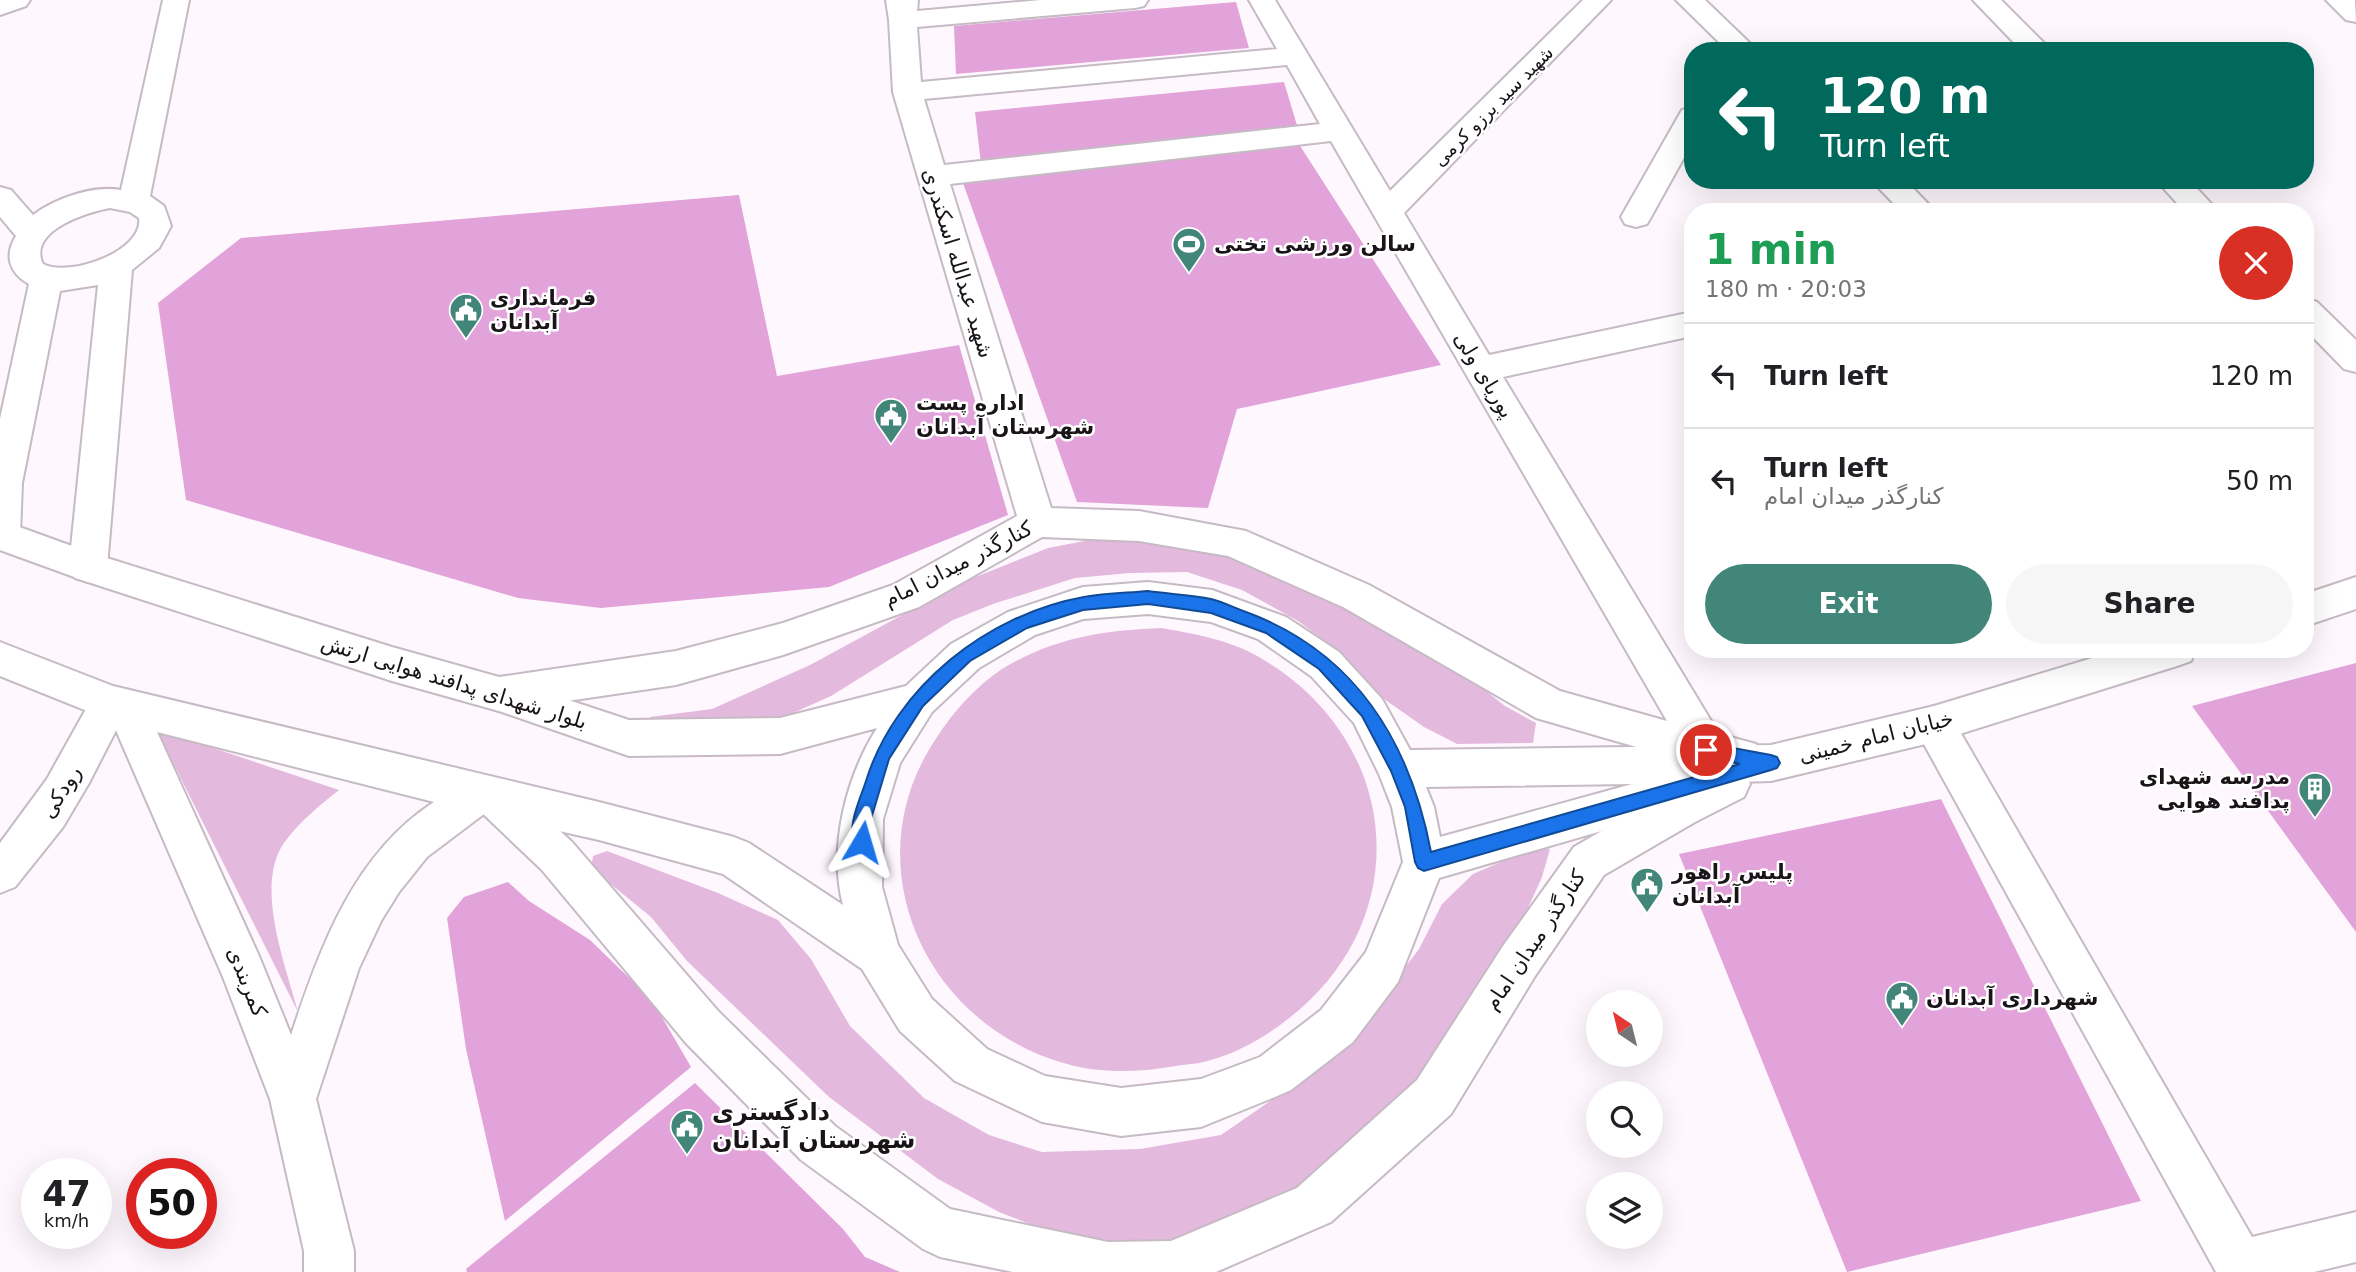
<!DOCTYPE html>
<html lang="en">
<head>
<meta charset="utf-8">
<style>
  :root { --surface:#fff; --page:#f6f6f6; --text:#202124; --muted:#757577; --line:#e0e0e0; --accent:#42867a }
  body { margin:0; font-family:"DejaVu Sans",Vazirmatn,sans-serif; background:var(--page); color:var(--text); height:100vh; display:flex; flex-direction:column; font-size:26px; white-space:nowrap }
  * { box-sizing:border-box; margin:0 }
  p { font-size:23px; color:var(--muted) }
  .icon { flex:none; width:38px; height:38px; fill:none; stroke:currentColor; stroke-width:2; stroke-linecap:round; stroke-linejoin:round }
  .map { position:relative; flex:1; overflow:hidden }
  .side { position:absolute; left:1684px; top:203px; width:630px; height:455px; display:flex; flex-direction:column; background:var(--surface); border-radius:28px; box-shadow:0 7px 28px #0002 }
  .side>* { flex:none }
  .banner { position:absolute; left:1684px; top:42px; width:630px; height:147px; border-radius:28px; box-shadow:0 7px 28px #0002; background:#00695c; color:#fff; overflow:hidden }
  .needle { width:46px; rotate:325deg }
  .tools { position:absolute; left:1586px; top:990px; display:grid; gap:14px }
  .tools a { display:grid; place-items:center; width:77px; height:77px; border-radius:50%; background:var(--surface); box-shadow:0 7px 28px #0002; font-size:35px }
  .speed { position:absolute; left:21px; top:1158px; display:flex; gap:14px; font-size:35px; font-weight:700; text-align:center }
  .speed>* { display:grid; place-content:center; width:91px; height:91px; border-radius:50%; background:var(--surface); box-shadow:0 7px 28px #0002; line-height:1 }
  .speed small { font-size:18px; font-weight:400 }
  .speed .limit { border:10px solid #d22; background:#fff; color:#111 }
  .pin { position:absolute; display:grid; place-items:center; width:60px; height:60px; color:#fff; margin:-30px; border:4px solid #fff; border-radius:50%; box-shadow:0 2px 7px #0007 }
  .me { position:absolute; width:77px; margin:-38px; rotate:7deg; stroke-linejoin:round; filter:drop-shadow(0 0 5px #0008) }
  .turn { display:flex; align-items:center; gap:24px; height:147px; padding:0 21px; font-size:32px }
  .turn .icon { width:91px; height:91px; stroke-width:2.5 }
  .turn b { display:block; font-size:49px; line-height:60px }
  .round { display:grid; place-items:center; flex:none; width:74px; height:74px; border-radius:37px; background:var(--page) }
  .headline { display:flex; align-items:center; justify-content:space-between; height:119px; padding:0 21px }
  h1 { font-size:42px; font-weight:700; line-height:52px; color:#1e9e55 }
  .cta { display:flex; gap:14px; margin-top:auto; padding:14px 21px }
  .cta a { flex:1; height:80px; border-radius:42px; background:var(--accent); color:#fff; font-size:28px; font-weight:700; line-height:80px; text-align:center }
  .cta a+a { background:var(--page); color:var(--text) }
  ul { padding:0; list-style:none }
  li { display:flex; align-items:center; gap:21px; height:105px; padding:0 21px; border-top:2px solid var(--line) }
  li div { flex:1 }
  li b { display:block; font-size:26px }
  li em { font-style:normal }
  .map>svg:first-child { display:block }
  .green { fill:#e4b9de }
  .building { fill:#e1a3d9 }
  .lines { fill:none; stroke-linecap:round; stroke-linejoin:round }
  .minor-casing { stroke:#c6bac4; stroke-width:4 }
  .major-casing { stroke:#c6bac4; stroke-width:4 }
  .minor { fill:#fff; fill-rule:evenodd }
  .major { fill:#fff; fill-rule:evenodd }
  .route { fill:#1a73e8; stroke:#114b97; stroke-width:2 }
  .labels { text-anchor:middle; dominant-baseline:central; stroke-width:5; stroke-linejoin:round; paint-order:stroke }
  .far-street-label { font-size:18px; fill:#181418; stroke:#fff }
  .poi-label { font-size:21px; font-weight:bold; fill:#181418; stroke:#fff; text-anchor:start }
  .street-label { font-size:21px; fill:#181418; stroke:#fff }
  .near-poi-label { font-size:24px; font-weight:bold; fill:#181418; stroke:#fff; text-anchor:start }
</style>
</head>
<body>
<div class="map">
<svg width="2356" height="1272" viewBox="0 0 2356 1272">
  <rect width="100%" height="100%" fill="#fff7fe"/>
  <g class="green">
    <polygon points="1126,533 1230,551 1301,579 1451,663 1505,706 1536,723 1533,743 1457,744 1424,727 1374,692 1341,653 1298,621 1242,590 1187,572 1130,573 1075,578 993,604 953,620 831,696 764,726 655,727 650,717 712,709 810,665 963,582 1048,548"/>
    <path d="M1162,628C1195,634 1230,640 1259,657C1401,738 1419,918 1288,1019C1265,1037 1239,1052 1211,1060C1200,1064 1187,1064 1176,1066C1141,1072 1102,1074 1067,1064C924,1025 851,863 937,737C954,711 976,686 1002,669C1053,638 1104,630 1162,628Z"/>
    <path d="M156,729L339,790C319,806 299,822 284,843C254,886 286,966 298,1012Z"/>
    <polygon points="1535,847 1550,849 1542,877 1524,917 1493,961 1470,1006 1443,1046 1402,1099 1308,1187 1174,1243 1068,1239 999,1212 938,1179 829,1097 687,961 651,917 591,868 593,856 607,851 718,893 778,920 811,959 850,1026 924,1098 989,1135 1042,1152 1140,1149 1221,1135 1292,1086 1351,1038 1419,949 1442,904 1473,874"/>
  </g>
  <g class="building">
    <polygon points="1236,2 1249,48 956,74 954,26"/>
    <polygon points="1284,82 1299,132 981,164 975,112"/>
    <polygon points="1295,138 1441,365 1237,409 1208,508 1077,502 963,183"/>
    <polygon points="739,195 777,376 959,345 1008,515 829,587 601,608 518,598 186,500 158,303 241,238"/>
    <polygon points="2356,663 2356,932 2192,706"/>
    <polygon points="1941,799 2141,1201 1847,1272 1679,854"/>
    <polygon points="508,882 529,901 590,940 652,1000 691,1067 505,1221 466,1049 447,918 464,897"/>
    <polygon points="695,1083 843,1229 865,1257 900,1272 467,1272 466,1269"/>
  </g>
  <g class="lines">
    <defs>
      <g id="minor">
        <polygon points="0,0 30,0 26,6 0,15"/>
        <path d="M163,0H189L150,196L164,206L171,226L159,248L132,270L107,567L101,578L88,582L75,578L69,567L98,285L60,291L22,483L20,535L15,545L0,549V419L29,284C9,273 4,255 16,236L0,217V187L11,190L33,215C56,198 93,185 121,190ZM110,208L130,212L139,218C144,251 69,278 43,264C27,231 87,212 110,208Z"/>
        <path d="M886,0H918L917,11L1041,0H1148L1144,6L1135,8L917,27L921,82L1277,49L1249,0H1275L1390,191L1583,0H1611L1404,213L1489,355L1692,312V336L1503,377L1719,734L1756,744L1762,757L1756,770L1745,774L1750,784L1744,797L1695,822L1604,875L1535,976L1451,1114L1331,1222L1216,1272H1013L940,1257L923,1249L801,1160L686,1043L542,870L480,811L474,798L480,785L495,779L510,785L572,842L718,1011L835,1126L950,1209L1108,1242L1171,1241L1297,1188L1417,1080L1503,946L1574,847L1665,794L1716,770L1536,718L1343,607L1228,556L1139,541L1042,537L919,607L783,655L676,685L499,711L485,706L479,694L485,682L499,677L676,651L783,623L893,585L1017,516L893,92L889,20ZM1287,65L1320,124L944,165L924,99ZM1331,141L1372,212L1667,721L1560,691L1369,585L1246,531L1139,511L1051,508L950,184Z"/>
        <polygon points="1676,0 1705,0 1758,51 1728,51"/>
        <polygon points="2326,0 2355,0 2356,22 2346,20"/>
        <polygon points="1692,108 1692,143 1651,217 1647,224 1636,227 1625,224 1621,217 1678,117 1682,110"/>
        <polygon points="1871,180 1905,180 1936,212 1902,212"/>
        <polygon points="110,686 124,691 130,703 89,783 63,827 15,887 0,893 0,843 47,779 96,691"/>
        <polygon points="1934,706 1948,711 2252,1237 2356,1212 2356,1262 2314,1272 2216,1272 1920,737 1914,724 1920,711"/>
      </g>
      <g id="major">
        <polygon points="1973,0 2001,0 2052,51 2022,51"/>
        <polygon points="2156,180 2189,180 2219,212 2185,212"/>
        <polygon points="2305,298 2317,302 2356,340 2356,372 2344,369 2305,329"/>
        <path d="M0,520L94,554L392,647L499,677L629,720L780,718L906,686L951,644L1008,612L1083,587L1148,582L1212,590L1286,617L1339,652L1382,699L1410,750L1771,745L1934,706L2122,649H2196L2191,661L2177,666L1934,742L1771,781L1738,782L1734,791L1719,797L1439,878L1398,982L1353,1042L1291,1090L1275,1097L1201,1127L1121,1136L1042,1122L955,1081L900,1031L862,969L723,874L599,840L484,814L427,857L399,892L381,921L359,968L316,1099L354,1251V1272H304V1251L270,1099L223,977L112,721L0,676V642L113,686L599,802L734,837L749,843L843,905C828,848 846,777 877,728L780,754L629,756L499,711L392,681L88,582L0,550ZM1148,614L1211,622L1258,639L1311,676L1354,723L1379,774L1392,807L1403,862L1366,952L1321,1010L1260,1057L1201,1079L1121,1088L1045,1076L987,1049L932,999L898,945L882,887L883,819L900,763L932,712L979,668L1035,635L1083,619ZM157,732L434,802C353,855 321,946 291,1035L259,956ZM1632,784L1440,837L1434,807L1426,787Z"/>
        <polygon points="2356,577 2356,609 2305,626 2305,594"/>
      </g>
    </defs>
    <use href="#minor" class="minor-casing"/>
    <use href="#major" class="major-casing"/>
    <use href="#minor" class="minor"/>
    <use href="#major" class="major"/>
  </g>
  <path class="route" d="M1148,591C1169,594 1191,595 1211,599C1223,602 1235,608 1246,612C1355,652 1410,742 1431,852L1740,764L1700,755L1698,750L1700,745L1706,743L1771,755L1777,757L1780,763L1777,768L1771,770L1424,871L1418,868L1415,862L1405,807L1391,771L1362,716L1319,669L1266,633L1211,613L1148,604L1083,610L1027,628L970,661L923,706L889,759L871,819L868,848L862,850L855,848C846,827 860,800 866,781C895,687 988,614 1084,597C1105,593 1127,593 1148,591Z"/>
  <defs>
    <symbol id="stadium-pin" viewBox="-11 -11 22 30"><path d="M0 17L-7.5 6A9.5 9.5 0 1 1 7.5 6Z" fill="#42867a" stroke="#fff"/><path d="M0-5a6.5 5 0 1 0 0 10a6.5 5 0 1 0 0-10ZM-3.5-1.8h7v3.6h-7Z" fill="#fff"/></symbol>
    <symbol id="civic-pin" viewBox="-11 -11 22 30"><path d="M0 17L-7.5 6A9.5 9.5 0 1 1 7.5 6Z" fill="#42867a" stroke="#fff"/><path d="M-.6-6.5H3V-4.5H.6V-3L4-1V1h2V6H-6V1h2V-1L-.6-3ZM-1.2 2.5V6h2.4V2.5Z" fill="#fff"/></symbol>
    <symbol id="building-pin" viewBox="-11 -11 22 30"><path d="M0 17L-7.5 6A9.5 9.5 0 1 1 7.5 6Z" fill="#42867a" stroke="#fff"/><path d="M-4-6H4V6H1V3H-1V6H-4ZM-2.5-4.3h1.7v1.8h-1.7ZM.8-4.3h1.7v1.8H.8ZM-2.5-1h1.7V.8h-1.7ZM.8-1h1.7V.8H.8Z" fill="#fff"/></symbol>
  </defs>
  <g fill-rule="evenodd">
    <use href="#stadium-pin" x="1170" y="225" width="38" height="52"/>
    <use href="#civic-pin" x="447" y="291" width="38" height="52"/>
    <use href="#civic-pin" x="872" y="396" width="38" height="52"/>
    <use href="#building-pin" x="2296" y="770" width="38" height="52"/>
    <use href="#civic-pin" x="1628" y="865" width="38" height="52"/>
    <use href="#civic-pin" x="1883" y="979" width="38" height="52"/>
    <use href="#civic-pin" x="668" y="1107" width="38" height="52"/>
  </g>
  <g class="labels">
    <g class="far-street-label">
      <text transform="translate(1493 106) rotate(-45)">شهید سید برزو کرمی</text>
    </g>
    <g class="poi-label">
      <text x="1214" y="244">سالن ورزشی تختی</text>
      <text x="490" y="298">فرمانداری<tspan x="490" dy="24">آبدانان</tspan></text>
      <text x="916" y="403">اداره پست<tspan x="916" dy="24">شهرستان آبدانان</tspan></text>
      <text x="2290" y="777" text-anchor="end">مدرسه شهدای<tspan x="2290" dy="24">پدافند هوایی</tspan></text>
      <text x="1672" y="872">پلیس راهور<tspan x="1672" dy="24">آبدانان</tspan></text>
      <text x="1926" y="998">شهرداری آبدانان</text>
    </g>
    <g class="street-label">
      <text transform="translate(958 263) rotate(73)">شهید عبدالله اسکندری</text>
      <text transform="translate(1484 375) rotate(59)">پوریای ولی</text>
      <text transform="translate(958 564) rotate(-27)">کنارگذر میدان امام</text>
      <text transform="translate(454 682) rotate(17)">بلوار شهدای پدافند هوایی ارتش</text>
      <text transform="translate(1876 737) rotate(-14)">خیابان امام خمینی</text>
      <text transform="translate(61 792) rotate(-58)">رودکی</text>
      <text transform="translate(1535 940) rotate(-56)">کنارگذر میدان امام</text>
      <text transform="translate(247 982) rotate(68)">کمربندی</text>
    </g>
    <g class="near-poi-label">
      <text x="712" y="1112">دادگستری<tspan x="712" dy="28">شهرستان آبدانان</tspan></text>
    </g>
  </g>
</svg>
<div class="tools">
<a><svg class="needle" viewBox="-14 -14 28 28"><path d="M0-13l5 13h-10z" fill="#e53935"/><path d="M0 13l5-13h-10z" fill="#757577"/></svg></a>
<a><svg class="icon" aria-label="search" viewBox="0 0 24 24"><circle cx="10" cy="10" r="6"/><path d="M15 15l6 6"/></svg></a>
<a><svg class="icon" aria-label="layers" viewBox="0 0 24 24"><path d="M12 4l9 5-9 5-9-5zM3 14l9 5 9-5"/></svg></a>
</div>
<div class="speed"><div>47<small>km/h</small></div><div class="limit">50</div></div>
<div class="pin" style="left:1706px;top:750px;background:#d93025"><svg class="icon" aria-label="arrive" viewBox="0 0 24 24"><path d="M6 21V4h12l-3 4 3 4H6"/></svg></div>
<svg class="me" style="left:862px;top:842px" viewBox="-20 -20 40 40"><path d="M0-17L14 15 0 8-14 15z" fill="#1a73e8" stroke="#fff" stroke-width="4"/></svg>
<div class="banner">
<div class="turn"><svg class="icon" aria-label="left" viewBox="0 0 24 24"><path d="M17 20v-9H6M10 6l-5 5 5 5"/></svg><div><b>120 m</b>Turn left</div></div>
</div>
<section class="side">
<div class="headline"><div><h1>1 min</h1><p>180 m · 20:03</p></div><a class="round" style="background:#d93025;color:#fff"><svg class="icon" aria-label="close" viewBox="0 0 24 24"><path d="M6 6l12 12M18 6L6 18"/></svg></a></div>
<ul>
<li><svg class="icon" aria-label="left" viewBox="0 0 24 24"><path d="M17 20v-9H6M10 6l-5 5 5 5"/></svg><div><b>Turn left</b></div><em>120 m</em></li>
<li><svg class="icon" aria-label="left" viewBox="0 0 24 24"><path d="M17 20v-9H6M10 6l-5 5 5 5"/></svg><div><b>Turn left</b><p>کنارگذر میدان امام</p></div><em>50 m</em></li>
</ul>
<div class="cta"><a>Exit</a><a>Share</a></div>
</section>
</div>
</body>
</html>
